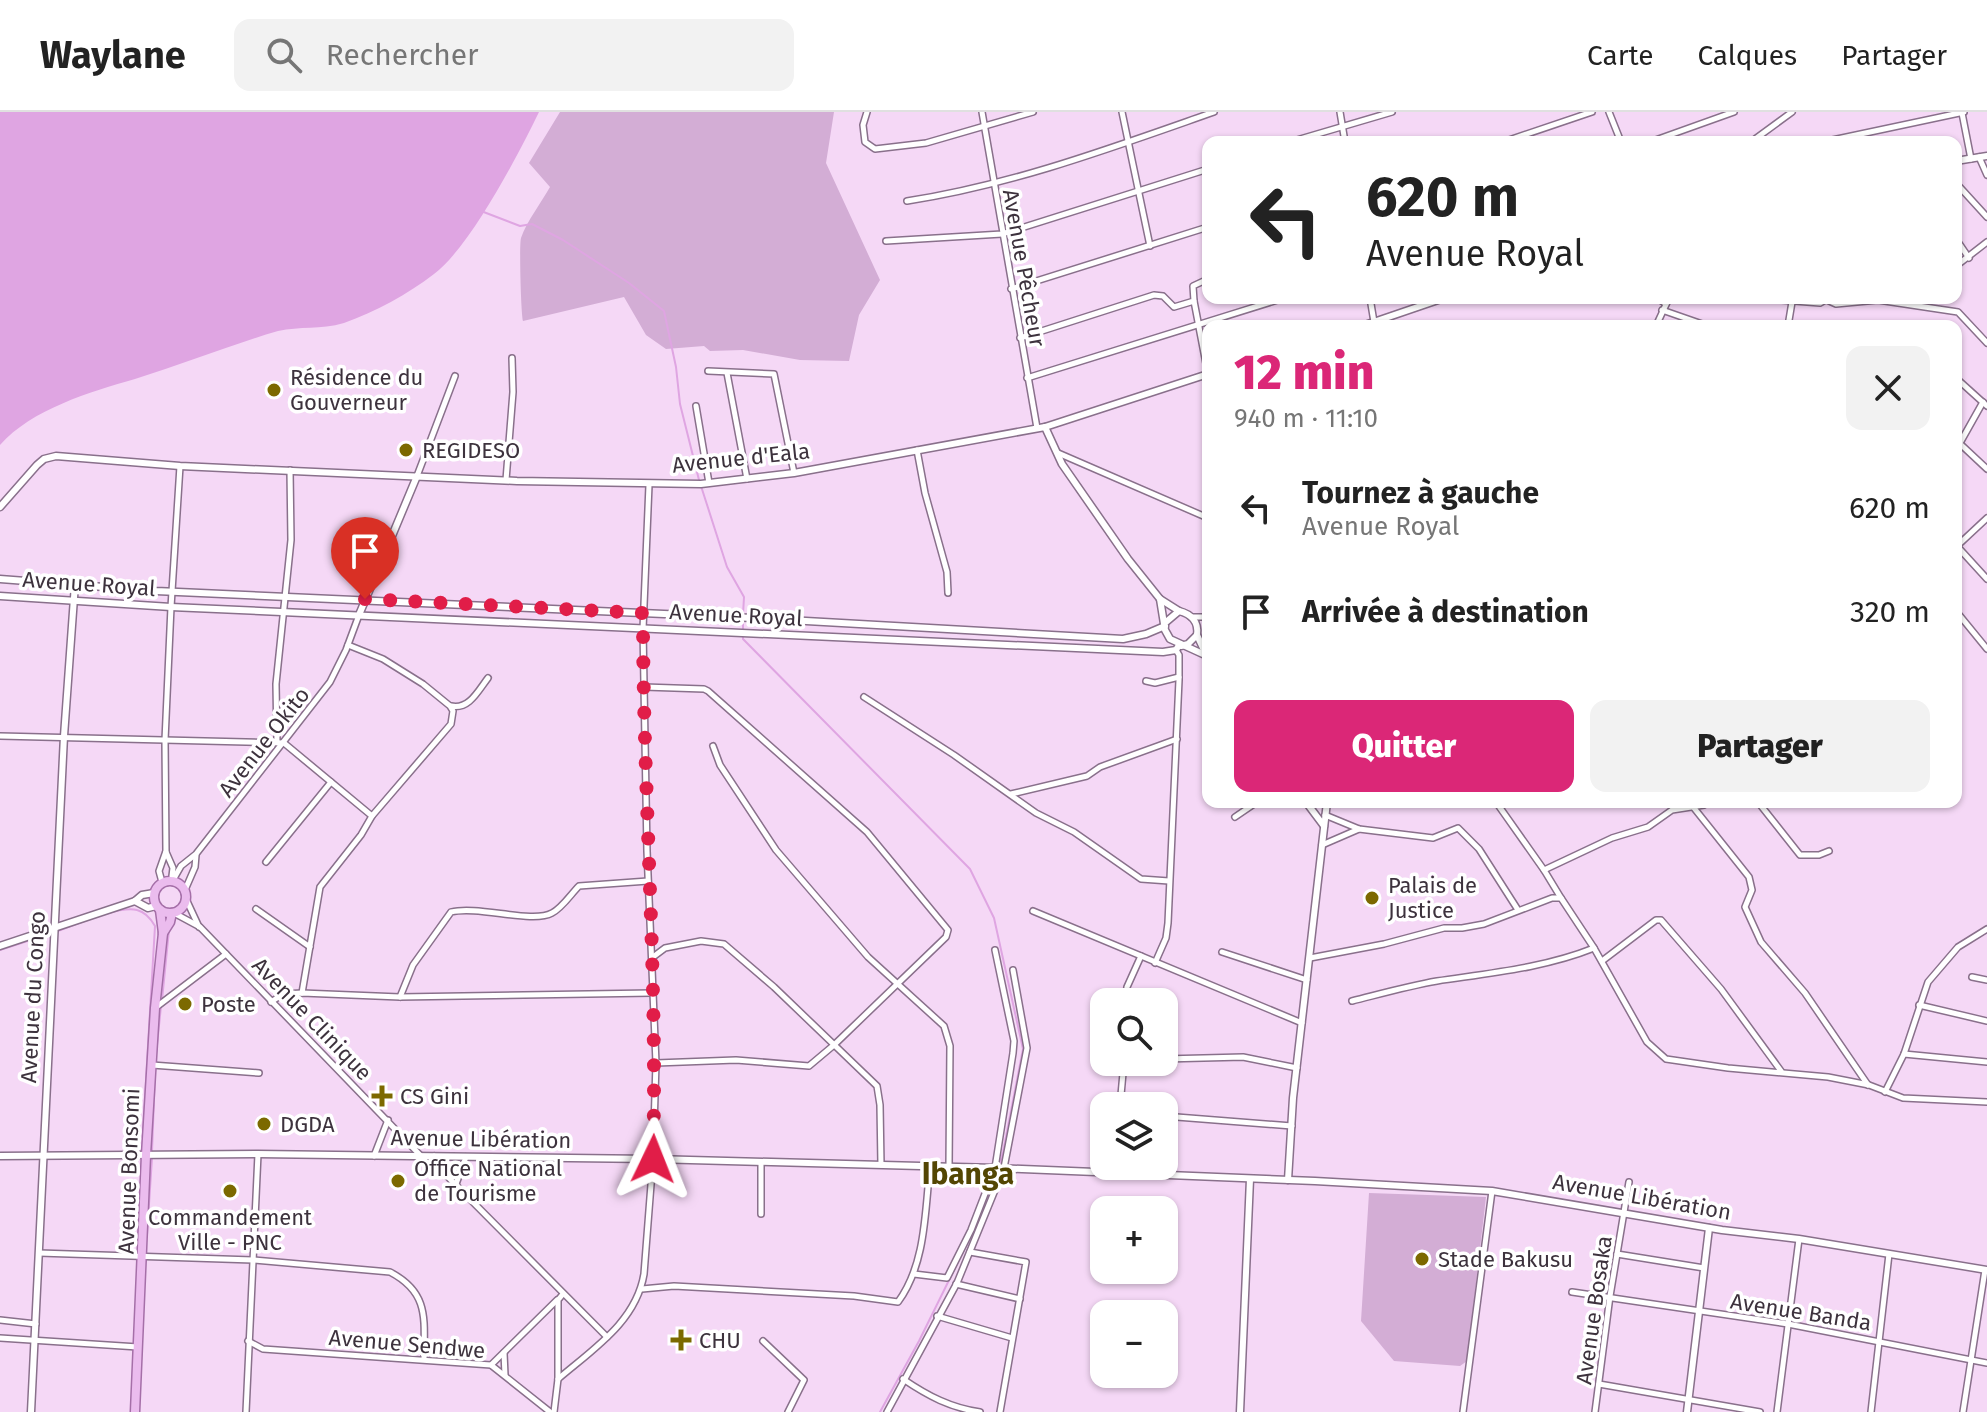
<!DOCTYPE html>
<html lang="fr">
<head>
<meta charset="utf-8">
<style>
  :root { --surface:#fff; --page:#f2f2f2; --text:#222; --muted:#767676; --line:#e0e0e0; --accent:#db2777 }
  body { margin:0; font-family:"Fira Sans",sans-serif; background:var(--page); color:var(--text); height:100vh; display:flex; flex-direction:column; font-size:30px; white-space:nowrap }
  * { box-sizing:border-box; margin:0 }
  p { font-size:26px; color:var(--muted) }
  .icon { flex:none; width:44px; height:44px; fill:none; stroke:currentColor; stroke-width:2; stroke-linecap:round; stroke-linejoin:round }
  .map { position:relative; flex:1; overflow:hidden }
  .drawer { position:absolute; left:1202px; top:208px; width:760px; height:488px; display:flex; flex-direction:column; background:var(--surface); border-radius:16px; box-shadow:0 2px 6px #0004 }
  .drawer>* { flex:none }
  .guide { position:absolute; left:1202px; top:24px; width:760px; height:168px; border-radius:16px; box-shadow:0 2px 6px #0004; background:#fff; color:var(--text); overflow:hidden }
  .fabs { position:absolute; left:1090px; top:876px; display:grid; gap:16px }
  .fabs a { display:grid; place-items:center; width:88px; height:88px; border-radius:16px; background:var(--surface); box-shadow:0 2px 6px #0004; font-size:40px }
  .pin { position:absolute; display:grid; place-items:center; width:68px; height:68px; color:#fff; margin:-82px -34px; border-radius:50% 50% 50% 0; rotate:-45deg; box-shadow:0 0 8px #0007 }
  .pin .icon { rotate:45deg }
  .me { position:absolute; width:88px; margin:-44px; rotate:2deg; stroke-linejoin:round; filter:drop-shadow(0 0 6px #0008) }
  .turn { display:flex; align-items:center; gap:28px; height:168px; padding:0 32px; font-size:36px }
  .turn .icon { width:104px; height:104px; stroke-width:2.5 }
  .turn b { display:block; font-size:56px; line-height:68px }
  .round { display:grid; place-items:center; flex:none; width:84px; height:84px; border-radius:16px; background:var(--page) }
  .head { display:flex; align-items:center; justify-content:space-between; height:136px; padding:0 32px }
  h1 { font-size:48px; font-weight:800; line-height:60px; color:var(--accent) }
  .cta { display:flex; gap:16px; margin-top:auto; padding:16px 32px }
  .cta a { flex:1; height:92px; border-radius:16px; background:var(--accent); color:#fff; font-size:32px; font-weight:800; line-height:92px; text-align:center }
  .cta a+a { background:var(--page); color:var(--text) }
  ul { padding:0; list-style:none }
  li { display:flex; align-items:center; gap:24px; height:104px; padding:0 32px }
  li div { flex:1 }
  li b { display:block; font-size:30px }
  li em { font-style:normal }
  header { display:flex; align-items:center; gap:48px; box-sizing:border-box; height:112px; padding:0 40px; background:var(--surface); border-bottom:2px solid var(--line) }
  header strong { font-size:38px }
  nav { display:flex; gap:44px; margin-inline-start:auto; font-size:28px }
  .search { width:560px; height:72px; background:var(--page); display:flex; align-items:center; gap:20px; box-sizing:border-box; padding:0 28px; border-radius:16px; color:var(--muted); font-size:30px }
  .map>svg:first-child { display:block }
  .green { fill:#d3add5 }
  .water { fill:#dfa5e2 }
  .lines { fill:none; stroke-linecap:round; stroke-linejoin:round }
  .stream { stroke:#dfa5e2; stroke-width:2 }
  .minor-casing { stroke:#89708b; stroke-width:8 }
  .tertiary-casing { stroke:#89708b; stroke-width:9 }
  .primary-casing { stroke:#a56fa8; stroke-width:11 }
  .minor { stroke:#fff; stroke-width:5 }
  .tertiary { stroke:#fff; stroke-width:6 }
  .primary { stroke:#ebbcee; stroke-width:8 }
  .route { stroke:#e11d48; stroke-width:14; stroke-dasharray:0 25.2 }
  .poi-dot { fill:#7c6900; stroke:#fff; stroke-width:3 }
  .labels { text-anchor:middle; dominant-baseline:central; stroke-width:7; stroke-linejoin:round; paint-order:stroke }
  .street-label { font-size:22px; fill:#3d323d; stroke:#fff }
  .poi-label { font-size:22px; fill:#3d323d; stroke:#fff; text-anchor:start }
  .district-label { font-size:30px; font-weight:bold; fill:#534603; stroke:#fff }
</style>
</head>
<body>
<header>
<strong>Waylane</strong>
<div class="search"><svg class="icon" aria-label="search" viewBox="0 0 24 24"><circle cx="10" cy="10" r="6"/><path d="M15 15l6 6"/></svg>Rechercher</div>
<nav><a>Carte</a><a>Calques</a><a>Partager</a></nav>
</header>
<div class="map">
<svg width="1987" height="1300" viewBox="0 0 1987 1300">
  <rect width="100%" height="100%" fill="#f5d8f6"/>
  <g class="green">
    <path d="M560,0H834L826,51L880,168L859,203L849,249L800,248L743,238L710,239L704,234L666,237L646,223L624,185L523,209C521,202 519,133 521,126C527,109 541,91 550,75L529,51Z"/>
    <polygon points="1369,1081 1486,1085 1467,1249 1460,1254 1394,1249 1361,1209"/>
  </g>
  <path class="water" d="M0,0H539C518,43 471,134 434,162C408,182 375,200 344,211C320,218 300,214 278,219C230,233 183,252 135,267C90,280 32,297 0,333Z"/>
  <g class="lines">
    <g class="stream">
      <polyline points="481,99 520,114 532,112 563,128 629,171 664,199 676,255 680,292 699,368"/>
      <polyline points="701,374 727,455 744,485 743,503"/>
      <polyline points="743,510 743,527 970,757 994,806 1023,937 1003,1040 996,1066 978,1106"/>
      <path d="M58,819C75,813 120,793 137,798C145,800 151,807 155,814L143,1019"/>
      <polyline points="0,838 52,821"/>
      <polyline points="162,888 169,818"/>
      <polyline points="156,943 161,894"/>
      <polyline points="152,1039 155,962"/>
      <polyline points="147,1123 152,1046"/>
      <polyline points="880,1300 919,1229 955,1156"/>
    </g>
    <defs>
      <g id="minor">
        <polyline points="867,0 863,13 865,30 875,37 926,31 1033,0"/>
        <polyline points="982,0 1037,316"/>
        <polyline points="1122,0 1150,134"/>
        <polyline points="1340,0 1345,30"/>
        <polyline points="1609,0 1621,30"/>
        <polyline points="1962,1 1971,47"/>
        <polyline points="1290,30 1392,0"/>
        <polyline points="1503,30 1592,0"/>
        <polyline points="1650,30 1734,0"/>
        <polyline points="1751,30 1792,0"/>
        <polyline points="1823,30 1964,0"/>
        <polyline points="1979,45 1987,63"/>
        <polyline points="1956,71 1987,105"/>
        <path d="M907,89C1012,73 1114,35 1214,0"/>
        <polyline points="1956,127 1969,146"/>
        <polyline points="886,129 1002,122 1208,57"/>
        <polyline points="1956,154 1987,130"/>
        <polyline points="1011,177 1208,115"/>
        <polyline points="1370,186 1374,210"/>
        <polyline points="1657,186 1666,192"/>
        <polyline points="1754,186 1820,191 1827,187"/>
        <polyline points="1827,188 1836,192 1878,188 1958,200 1987,231"/>
        <polyline points="1194,189 1208,262 1208,279"/>
        <polyline points="1662,198 1708,214"/>
        <polyline points="1518,214 1520,213"/>
        <polyline points="1656,214 1669,186"/>
        <polyline points="1788,214 1792,190"/>
        <polyline points="1020,226 1154,183 1163,184 1174,195 1194,189 1193,174 1208,167"/>
        <polyline points="708,259 774,262 794,361"/>
        <polyline points="727,261 747,367"/>
        <polyline points="1027,266 1284,186"/>
        <polyline points="1956,266 1987,294"/>
        <polyline points="696,294 709,371"/>
        <polyline points="1956,328 1987,357"/>
        <polyline points="917,338 925,381 947,460 948,481"/>
        <polyline points="1956,338 1983,290"/>
        <polyline points="1058,341 1208,406"/>
        <polyline points="417,364 455,264"/>
        <polyline points="506,368 513,280 512,246"/>
        <polyline points="1956,433 1987,467"/>
        <polyline points="1957,434 1987,406"/>
        <polyline points="1956,499 1987,537"/>
        <polyline points="1191,505 1208,505"/>
        <polyline points="1146,569 1155,571 1179,565"/>
        <polyline points="644,575 704,577 708,579 867,720 948,818 946,825 834,933 809,954 736,948 656,951"/>
        <polyline points="864,585 954,643 1036,701 1074,720 1141,767 1169,769"/>
        <path d="M451,594C469,598 478,579 488,566"/>
        <polyline points="0,624 284,631 372,704"/>
        <polyline points="277,630 276,572 291,428 290,358"/>
        <polyline points="713,634 720,653 776,738 868,845 944,914 950,934 949,1054"/>
        <polyline points="1011,682 1087,664 1100,655 1177,627"/>
        <polyline points="1496,690 1544,758"/>
        <polyline points="1758,690 1800,743 1819,743 1829,739"/>
        <polyline points="1694,696 1749,765 1752,778 1745,795 1761,830 1805,881 1868,973"/>
        <polyline points="1325,703 1359,717 1433,726 1458,716 1479,737 1518,798"/>
        <polyline points="1235,705 1257,690"/>
        <polyline points="1322,733 1359,717"/>
        <polyline points="166,740 173,756 172,764"/>
        <polyline points="266,750 331,670"/>
        <polyline points="173,768 181,754 196,742 330,570 346,538 359,503"/>
        <polyline points="162,770 159,759 166,739 165,628 171,495 180,354"/>
        <polyline points="185,778 195,755 196,743"/>
        <polyline points="1561,786 1544,758 1612,726 1648,715 1672,698 1704,693 1708,690"/>
        <polyline points="186,787 199,815"/>
        <polyline points="256,797 310,835"/>
        <polyline points="1033,799 1302,911"/>
        <polyline points="174,801 200,815 420,1043"/>
        <polyline points="1222,840 1307,868"/>
        <polyline points="653,845 665,836 701,829 724,832 774,875 877,974 880,993 881,1053"/>
        <polyline points="1310,846 1384,832 1444,816 1462,816 1484,812 1552,786 1561,786 1594,836 1647,930 1666,947 1728,956 1828,965 1869,973 1903,986 1987,990"/>
        <polyline points="1602,849 1656,808 1661,808 1721,877 1781,959"/>
        <polyline points="1155,851 1166,826 1168,811 1179,568 1179,543 1176,538"/>
        <polyline points="1972,865 1987,868"/>
        <polyline points="302,881 320,775 361,723 372,704 451,612 453,599 450,594 423,572 383,547 348,533"/>
        <path d="M400,885L413,853L451,800C478,793 532,812 552,801C562,796 571,782 579,774L648,769"/>
        <path d="M1352,889C1380,882 1408,874 1437,869C1490,861 1544,856 1594,836"/>
        <polyline points="271,890 283,882 302,881 400,885 652,881"/>
        <polyline points="1125,890 1127,875 1141,844"/>
        <polyline points="1919,893 1987,909"/>
        <polyline points="155,896 226,842"/>
        <polyline points="1904,942 1987,950"/>
        <polyline points="1164,947 1243,945 1297,956"/>
        <polyline points="152,953 259,961"/>
        <polyline points="1885,980 1904,942 1928,870 1958,835 1987,817"/>
        <polyline points="1120,994 1124,950"/>
        <polyline points="1164,1004 1292,1014"/>
        <polyline points="374,1044 388,1008"/>
        <polyline points="434,1044 443,1060 607,1225"/>
        <polyline points="761,1050 761,1102"/>
        <polyline points="456,1072 466,1045"/>
        <polyline points="970,1140 1026,1150 1000,1300"/>
        <path d="M39,1141L253,1148L390,1160C430,1181 424,1208 424,1247"/>
        <polyline points="1617,1142 1704,1156"/>
        <polyline points="914,1162 947,1166 971,1118 995,1056 1013,941 1014,929 995,838"/>
        <polyline points="956,1172 1020,1187"/>
        <path d="M642,1177L674,1174L854,1184L898,1190C926,1152 925,1099 930,1054"/>
        <polyline points="1572,1180 1788,1212 1987,1251"/>
        <polyline points="937,1204 1012,1226"/>
        <polyline points="0,1208 36,1212"/>
        <polyline points="0,1226 138,1235"/>
        <polyline points="248,1229 263,1237 491,1253 550,1300"/>
        <polyline points="763,1229 804,1268 788,1300"/>
        <polyline points="504,1241 505,1263"/>
        <polyline points="491,1253 557,1188"/>
        <path d="M558,1267C593,1237 636,1210 644,1162L653,1047L656,951L647,739L643,517L649,373"/>
        <path d="M903,1267C928,1284 951,1296 980,1300"/>
        <polyline points="1599,1272 1760,1300"/>
        <polyline points="246,1300 258,1042"/>
        <polyline points="554,1300 558,1267 558,1188 563,1182"/>
        <polyline points="887,1300 957,1171 1004,1056 1027,936 1013,858"/>
        <polyline points="1463,1300 1492,1079"/>
        <polyline points="1595,1300 1610,1184 1629,1070"/>
        <polyline points="1777,1300 1799,1127"/>
        <polyline points="1871,1300 1889,1142"/>
        <polyline points="1963,1300 1985,1158"/>
      </g>
      <g id="tertiary">
        <polyline points="1956,49 1987,44"/>
        <polyline points="1362,214 1444,186"/>
        <polyline points="1045,315 1062,352 1128,447 1160,487 1179,499"/>
        <polyline points="0,395 37,353 44,347 56,344 180,354 517,369 701,372 794,361 1045,315 1208,262"/>
        <polyline points="0,467 156,479 753,506 1123,527 1146,522 1165,514"/>
        <polyline points="0,484 171,495 1163,540 1176,538 1179,533"/>
        <polyline points="1160,487 1165,518 1170,527 1205,543"/>
        <polyline points="359,503 417,364"/>
        <path d="M1166,510L1179,499C1191,502 1199,510 1197,523L1188,532L1181,534"/>
        <polyline points="1197,523 1208,547"/>
        <polyline points="1306,690 1324,714"/>
        <polyline points="135,789 148,796 156,794"/>
        <polyline points="0,834 135,789 142,783 154,781"/>
        <polyline points="0,1044 258,1042 653,1047 995,1056 1315,1069 1492,1079 1722,1118 1799,1127 1987,1158"/>
        <polyline points="1288,1068 1293,986 1327,690"/>
        <polyline points="31,1300 64,624 75,472"/>
        <polyline points="1240,1300 1250,1067"/>
        <polyline points="1687,1300 1709,1116"/>
      </g>
      <g id="primary">
        <circle cx="170" cy="785" r="16"/>
        <polyline points="163,821 170,810 172,801"/>
        <polyline points="135,1300 146,1043 155,896 163,821 160,798"/>
      </g>
    </defs>
    <use href="#minor" class="minor-casing"/>
    <use href="#tertiary" class="tertiary-casing"/>
    <use href="#primary" class="primary-casing"/>
    <use href="#minor" class="minor"/>
    <use href="#tertiary" class="tertiary"/>
    <use href="#primary" class="primary"/>
  </g>
  <g class="lines">
    <path class="route" d="M365,487L643,501C643,683 658,865 653,1047"/>
  </g>
  <g class="poi-dot">
    <circle cx="274" cy="278" r="8"/>
    <circle cx="406" cy="338" r="8"/>
    <circle cx="1372" cy="786" r="8"/>
    <circle cx="185" cy="892" r="8"/>
    <path d="M378 972h8v8h8v8h-8v8h-8v-8h-8v-8h8z"/>
    <circle cx="264" cy="1012" r="8"/>
    <circle cx="398" cy="1069" r="8"/>
    <circle cx="230" cy="1079" r="8"/>
    <circle cx="1422" cy="1147" r="8"/>
    <path d="M677 1216h8v8h8v8h-8v8h-8v-8h-8v-8h8z"/>
  </g>
  <g class="labels">
    <g class="street-label">
      <text transform="translate(1024 156) rotate(80)">Avenue Pêcheur</text>
      <text transform="translate(741 346) rotate(-6)">Avenue d'Eala</text>
      <text transform="translate(89 472) rotate(4)">Avenue Royal</text>
      <text transform="translate(736 503) rotate(3)">Avenue Royal</text>
      <text transform="translate(264 630) rotate(-52)">Avenue Okito</text>
      <text transform="translate(33 885) rotate(-87)">Avenue du Congo</text>
      <text transform="translate(312 907) rotate(46)">Avenue Clinique</text>
      <text transform="translate(481 1027) rotate(1)">Avenue Libération</text>
      <text transform="translate(129 1059) rotate(-88)">Avenue Bonsomi</text>
      <text transform="translate(1642 1085) rotate(10)">Avenue Libération</text>
      <text transform="translate(1594 1198) rotate(-82)">Avenue Bosaka</text>
      <text transform="translate(1801 1200) rotate(9)">Avenue Banda</text>
      <text transform="translate(407 1232) rotate(5)">Avenue Sendwe</text>
    </g>
    <g class="poi-label">
      <text x="290" y="265">Résidence du<tspan x="290" dy="25">Gouverneur</tspan></text>
      <text x="422" y="338">REGIDESO</text>
      <text x="1388" y="773">Palais de<tspan x="1388" dy="25">Justice</tspan></text>
      <text x="201" y="892">Poste</text>
      <text x="400" y="984">CS Gini</text>
      <text x="280" y="1012">DGDA</text>
      <text x="414" y="1056">Office National<tspan x="414" dy="25">de Tourisme</tspan></text>
      <text x="230" y="1105" text-anchor="middle">Commandement<tspan x="230" dy="25">Ville - PNC</tspan></text>
      <text x="1438" y="1147">Stade Bakusu</text>
      <text x="699" y="1228">CHU</text>
    </g>
    <g class="district-label">
      <text x="968" y="1062">Ibanga</text>
    </g>
  </g>
</svg>
<div class="fabs">
<a><svg class="icon" aria-label="search" viewBox="0 0 24 24"><circle cx="10" cy="10" r="6"/><path d="M15 15l6 6"/></svg></a>
<a><svg class="icon" aria-label="layers" viewBox="0 0 24 24"><path d="M12 4l9 5-9 5-9-5zM3 14l9 5 9-5"/></svg></a>
<a>+</a>
<a>−</a>
</div>
<div class="pin" style="left:365px;top:487px;background:#d93025"><svg class="icon" aria-label="arrive" viewBox="0 0 24 24"><path d="M6 21V4h12l-3 4 3 4H6"/></svg></div>
<svg class="me" style="left:653px;top:1047px" viewBox="-20 -20 40 40"><path d="M0-17L14 15 0 8-14 15z" fill="#e11d48" stroke="#fff" stroke-width="4"/></svg>
<div class="guide">
<div class="turn"><svg class="icon" aria-label="left" viewBox="0 0 24 24"><path d="M17 20v-9H6M10 6l-5 5 5 5"/></svg><div><b>620 m</b>Avenue Royal</div></div>
</div>
<section class="drawer">
<div class="head"><div><h1>12 min</h1><p>940 m · 11:10</p></div><a class="round"><svg class="icon" aria-label="close" viewBox="0 0 24 24"><path d="M6 6l12 12M18 6L6 18"/></svg></a></div>
<ul>
<li><svg class="icon" aria-label="left" viewBox="0 0 24 24"><path d="M17 20v-9H6M10 6l-5 5 5 5"/></svg><div><b>Tournez à gauche</b><p>Avenue Royal</p></div><em>620 m</em></li>
<li><svg class="icon" aria-label="arrive" viewBox="0 0 24 24"><path d="M6 21V4h12l-3 4 3 4H6"/></svg><div><b>Arrivée à destination</b></div><em>320 m</em></li>
</ul>
<div class="cta"><a>Quitter</a><a>Partager</a></div>
</section>
</div>
</body>
</html>
